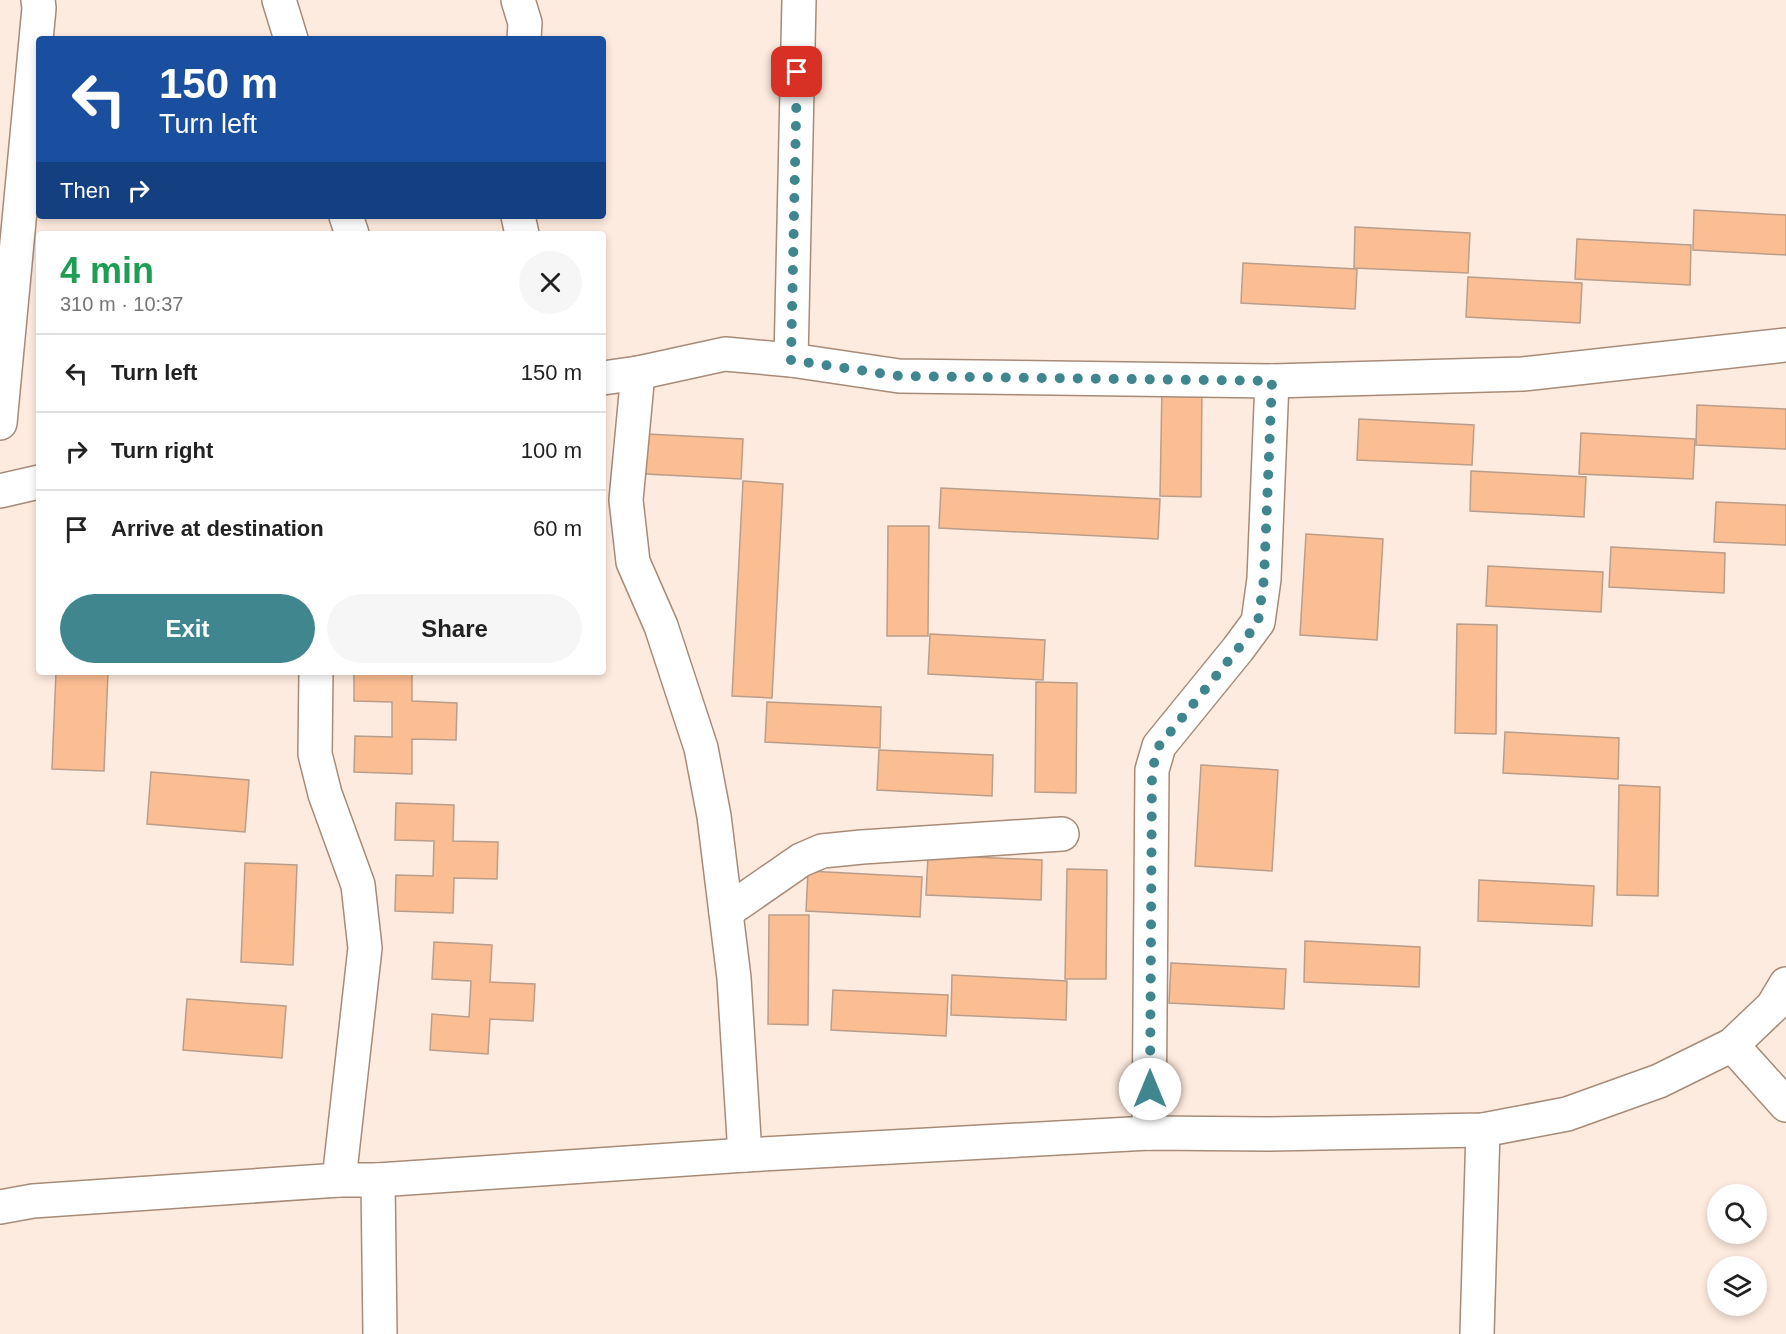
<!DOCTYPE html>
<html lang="en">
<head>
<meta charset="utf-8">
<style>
  :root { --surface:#fff; --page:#f6f6f6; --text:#222; --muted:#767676; --line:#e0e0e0; --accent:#3f868f }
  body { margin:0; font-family:Arial,sans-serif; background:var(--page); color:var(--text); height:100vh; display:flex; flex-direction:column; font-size:22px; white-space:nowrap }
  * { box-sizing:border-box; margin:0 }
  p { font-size:20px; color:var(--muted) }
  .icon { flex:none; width:33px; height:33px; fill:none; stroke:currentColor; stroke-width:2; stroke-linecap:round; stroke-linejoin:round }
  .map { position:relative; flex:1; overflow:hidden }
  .details { position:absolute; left:36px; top:231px; width:570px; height:444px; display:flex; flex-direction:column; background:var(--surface); border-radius:6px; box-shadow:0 3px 9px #0003 }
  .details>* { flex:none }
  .guide { position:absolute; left:36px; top:36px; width:570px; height:183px; border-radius:6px; box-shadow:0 3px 9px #0003; background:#1a4fa0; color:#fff; overflow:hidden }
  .fabs { position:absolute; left:1707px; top:1184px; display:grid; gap:12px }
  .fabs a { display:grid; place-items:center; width:60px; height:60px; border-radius:50%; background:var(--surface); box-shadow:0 3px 9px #0003; font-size:30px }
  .pin { position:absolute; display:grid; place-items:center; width:51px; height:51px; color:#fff; margin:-26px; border-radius:12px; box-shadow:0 3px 9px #0006 }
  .me { position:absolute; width:66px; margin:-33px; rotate:0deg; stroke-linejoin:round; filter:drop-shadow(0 0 4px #0008) }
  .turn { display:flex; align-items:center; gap:21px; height:126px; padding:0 24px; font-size:27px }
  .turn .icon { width:78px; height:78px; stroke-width:2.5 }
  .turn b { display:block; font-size:42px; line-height:51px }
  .then { display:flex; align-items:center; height:57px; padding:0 24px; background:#0003; gap:12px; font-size:22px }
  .round { display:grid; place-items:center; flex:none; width:63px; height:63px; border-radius:32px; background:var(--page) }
  .overview { display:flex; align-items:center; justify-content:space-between; height:102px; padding:0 24px }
  h1 { font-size:36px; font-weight:600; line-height:45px; color:#1e9e55 }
  .cta { display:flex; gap:12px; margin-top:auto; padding:12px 24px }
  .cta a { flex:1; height:69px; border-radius:36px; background:var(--accent); color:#fff; font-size:24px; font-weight:600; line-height:69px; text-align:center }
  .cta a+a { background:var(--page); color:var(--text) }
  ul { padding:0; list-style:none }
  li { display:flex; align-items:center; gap:18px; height:78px; padding:0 24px; border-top:2px solid var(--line) }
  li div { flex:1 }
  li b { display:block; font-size:22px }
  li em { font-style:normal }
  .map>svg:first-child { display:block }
  .building { fill:#fbbd92; stroke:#ba9e8b; stroke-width:1.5 }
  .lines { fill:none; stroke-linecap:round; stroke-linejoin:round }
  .minor-casing { stroke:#a78b78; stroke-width:36 }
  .minor { stroke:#fff; stroke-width:33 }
  .route { stroke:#3f868f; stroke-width:10; stroke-dasharray:0 18 }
</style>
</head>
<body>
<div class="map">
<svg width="1786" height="1334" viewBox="0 0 1786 1334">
  <rect width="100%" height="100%" fill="#feebdf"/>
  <g class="building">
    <polygon points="1694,210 1786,215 1786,255 1693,250"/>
    <polygon points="1355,227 1470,233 1468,273 1354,268"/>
    <polygon points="1577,239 1691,245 1690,285 1575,279"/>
    <polygon points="1243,263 1357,269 1355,309 1241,303"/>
    <polygon points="1468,277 1582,283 1580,323 1466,317"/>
    <polygon points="1162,386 1202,387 1201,497 1160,496"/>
    <polygon points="1697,405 1786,409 1786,449 1696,445"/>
    <polygon points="1359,419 1474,425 1472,465 1357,460"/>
    <polygon points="628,433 743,439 741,479 627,473"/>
    <polygon points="1581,433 1695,439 1693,479 1579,474"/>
    <polygon points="1471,471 1586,477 1584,517 1470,511"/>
    <polygon points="743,481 783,484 772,698 732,696"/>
    <polygon points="941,488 1160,499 1158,539 939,528"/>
    <polygon points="1716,502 1786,505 1786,545 1714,542"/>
    <polygon points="888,526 929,526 928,636 887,636"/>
    <polygon points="1306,534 1383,539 1377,640 1300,635"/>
    <polygon points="1611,547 1725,553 1724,593 1609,587"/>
    <polygon points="1488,566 1603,572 1601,612 1486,606"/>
    <polygon points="1457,624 1497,625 1496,734 1455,733"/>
    <polygon points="930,634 1045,640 1043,680 928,674"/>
    <polygon points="56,672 108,672 104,771 52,769"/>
    <polygon points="354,672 412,672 412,701 457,703 456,740 412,739 412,774 354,772 355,736 392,737 392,702 354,701"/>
    <polygon points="1036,682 1077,683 1076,793 1035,792"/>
    <polygon points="767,702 881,707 880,748 765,742"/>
    <polygon points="1505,732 1619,738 1618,779 1503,773"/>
    <polygon points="879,750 993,755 992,796 877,790"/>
    <polygon points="1201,765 1278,770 1272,871 1195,866"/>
    <polygon points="151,772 249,780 245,832 147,824"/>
    <polygon points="1619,785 1660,787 1658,896 1617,895"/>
    <polygon points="396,803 454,805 453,841 498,842 497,879 454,878 453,913 395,911 396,875 433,876 434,841 395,840"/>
    <polygon points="928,855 1042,860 1041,900 926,895"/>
    <polygon points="245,863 297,865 293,965 241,962"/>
    <polygon points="1067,869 1107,870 1106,979 1065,979"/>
    <polygon points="808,871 922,877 920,917 806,911"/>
    <polygon points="1479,880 1594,886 1592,926 1478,921"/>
    <polygon points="769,915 809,915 808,1025 768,1024"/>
    <polygon points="1305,941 1420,947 1419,987 1304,982"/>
    <polygon points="434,942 492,945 490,982 535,984 533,1021 490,1019 488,1054 430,1050 432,1014 469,1017 471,981 432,979"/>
    <polygon points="1171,963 1286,969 1284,1009 1169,1003"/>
    <polygon points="952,975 1067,981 1066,1020 951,1015"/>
    <polygon points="833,990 948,995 946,1036 831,1030"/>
    <polygon points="187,999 286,1006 282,1058 183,1050"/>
  </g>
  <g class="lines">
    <defs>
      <g id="minor">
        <polyline points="279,0 291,39"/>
        <polyline points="518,0 525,23 524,39"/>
        <polyline points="346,216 352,234"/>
        <polyline points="518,216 522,234"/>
        <polyline points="791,360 799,0"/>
        <polyline points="638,373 626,500 633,562 661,626 701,748 714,816 734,978 745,1155"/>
        <polyline points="603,378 638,373 725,354 791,360 899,376 1272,381 1523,374 1786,345"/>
        <polyline points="0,423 39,8 38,0"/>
        <polyline points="0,491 39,482"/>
        <polyline points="316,672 315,754 325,794 358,885 365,948 339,1180"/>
        <polyline points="726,912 801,860 822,851 862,847 1062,834"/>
        <polyline points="1732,1045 1786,1105"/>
        <polyline points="1149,1133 1152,770 1159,746 1238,649 1258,622 1264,579 1272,381"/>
        <polyline points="378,1180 380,1334"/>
        <polyline points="0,1207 33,1201 339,1180 378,1180 745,1155 1149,1133 1268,1134 1483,1130 1567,1114 1659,1081 1732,1045 1773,1006 1786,984"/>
        <polyline points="1477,1334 1483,1130"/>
      </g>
    </defs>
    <use href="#minor" class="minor-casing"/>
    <use href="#minor" class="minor"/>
  </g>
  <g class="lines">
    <polyline class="route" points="797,72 791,360 899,376 1272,381 1264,579 1258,622 1238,649 1159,746 1152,770 1150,1089"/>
  </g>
</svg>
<div class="fabs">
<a><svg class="icon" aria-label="search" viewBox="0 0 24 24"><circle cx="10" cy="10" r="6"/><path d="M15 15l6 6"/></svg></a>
<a><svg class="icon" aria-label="layers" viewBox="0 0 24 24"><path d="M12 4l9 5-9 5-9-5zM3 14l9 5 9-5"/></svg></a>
</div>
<div class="pin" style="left:797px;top:72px;background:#d93025"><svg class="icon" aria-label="arrive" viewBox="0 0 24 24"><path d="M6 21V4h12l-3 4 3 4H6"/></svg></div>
<svg class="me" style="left:1150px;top:1089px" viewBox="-20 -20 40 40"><circle r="19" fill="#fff"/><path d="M0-13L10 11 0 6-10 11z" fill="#3f868f"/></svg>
<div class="guide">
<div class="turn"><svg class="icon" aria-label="left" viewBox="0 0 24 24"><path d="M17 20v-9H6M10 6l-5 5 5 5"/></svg><div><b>150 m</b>Turn left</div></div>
<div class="then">Then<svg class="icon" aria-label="right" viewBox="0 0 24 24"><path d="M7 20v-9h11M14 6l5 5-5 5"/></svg></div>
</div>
<section class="details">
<div class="overview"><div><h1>4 min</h1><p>310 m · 10:37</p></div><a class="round"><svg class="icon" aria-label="close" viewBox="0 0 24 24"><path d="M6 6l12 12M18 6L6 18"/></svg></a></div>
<ul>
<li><svg class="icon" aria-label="left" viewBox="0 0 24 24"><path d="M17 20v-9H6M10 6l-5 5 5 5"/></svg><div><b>Turn left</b></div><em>150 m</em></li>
<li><svg class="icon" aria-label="right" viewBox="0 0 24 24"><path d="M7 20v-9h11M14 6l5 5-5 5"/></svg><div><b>Turn right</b></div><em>100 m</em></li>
<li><svg class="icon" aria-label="arrive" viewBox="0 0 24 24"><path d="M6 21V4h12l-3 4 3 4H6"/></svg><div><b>Arrive at destination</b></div><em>60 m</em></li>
</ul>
<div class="cta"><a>Exit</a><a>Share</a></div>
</section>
</div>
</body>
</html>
